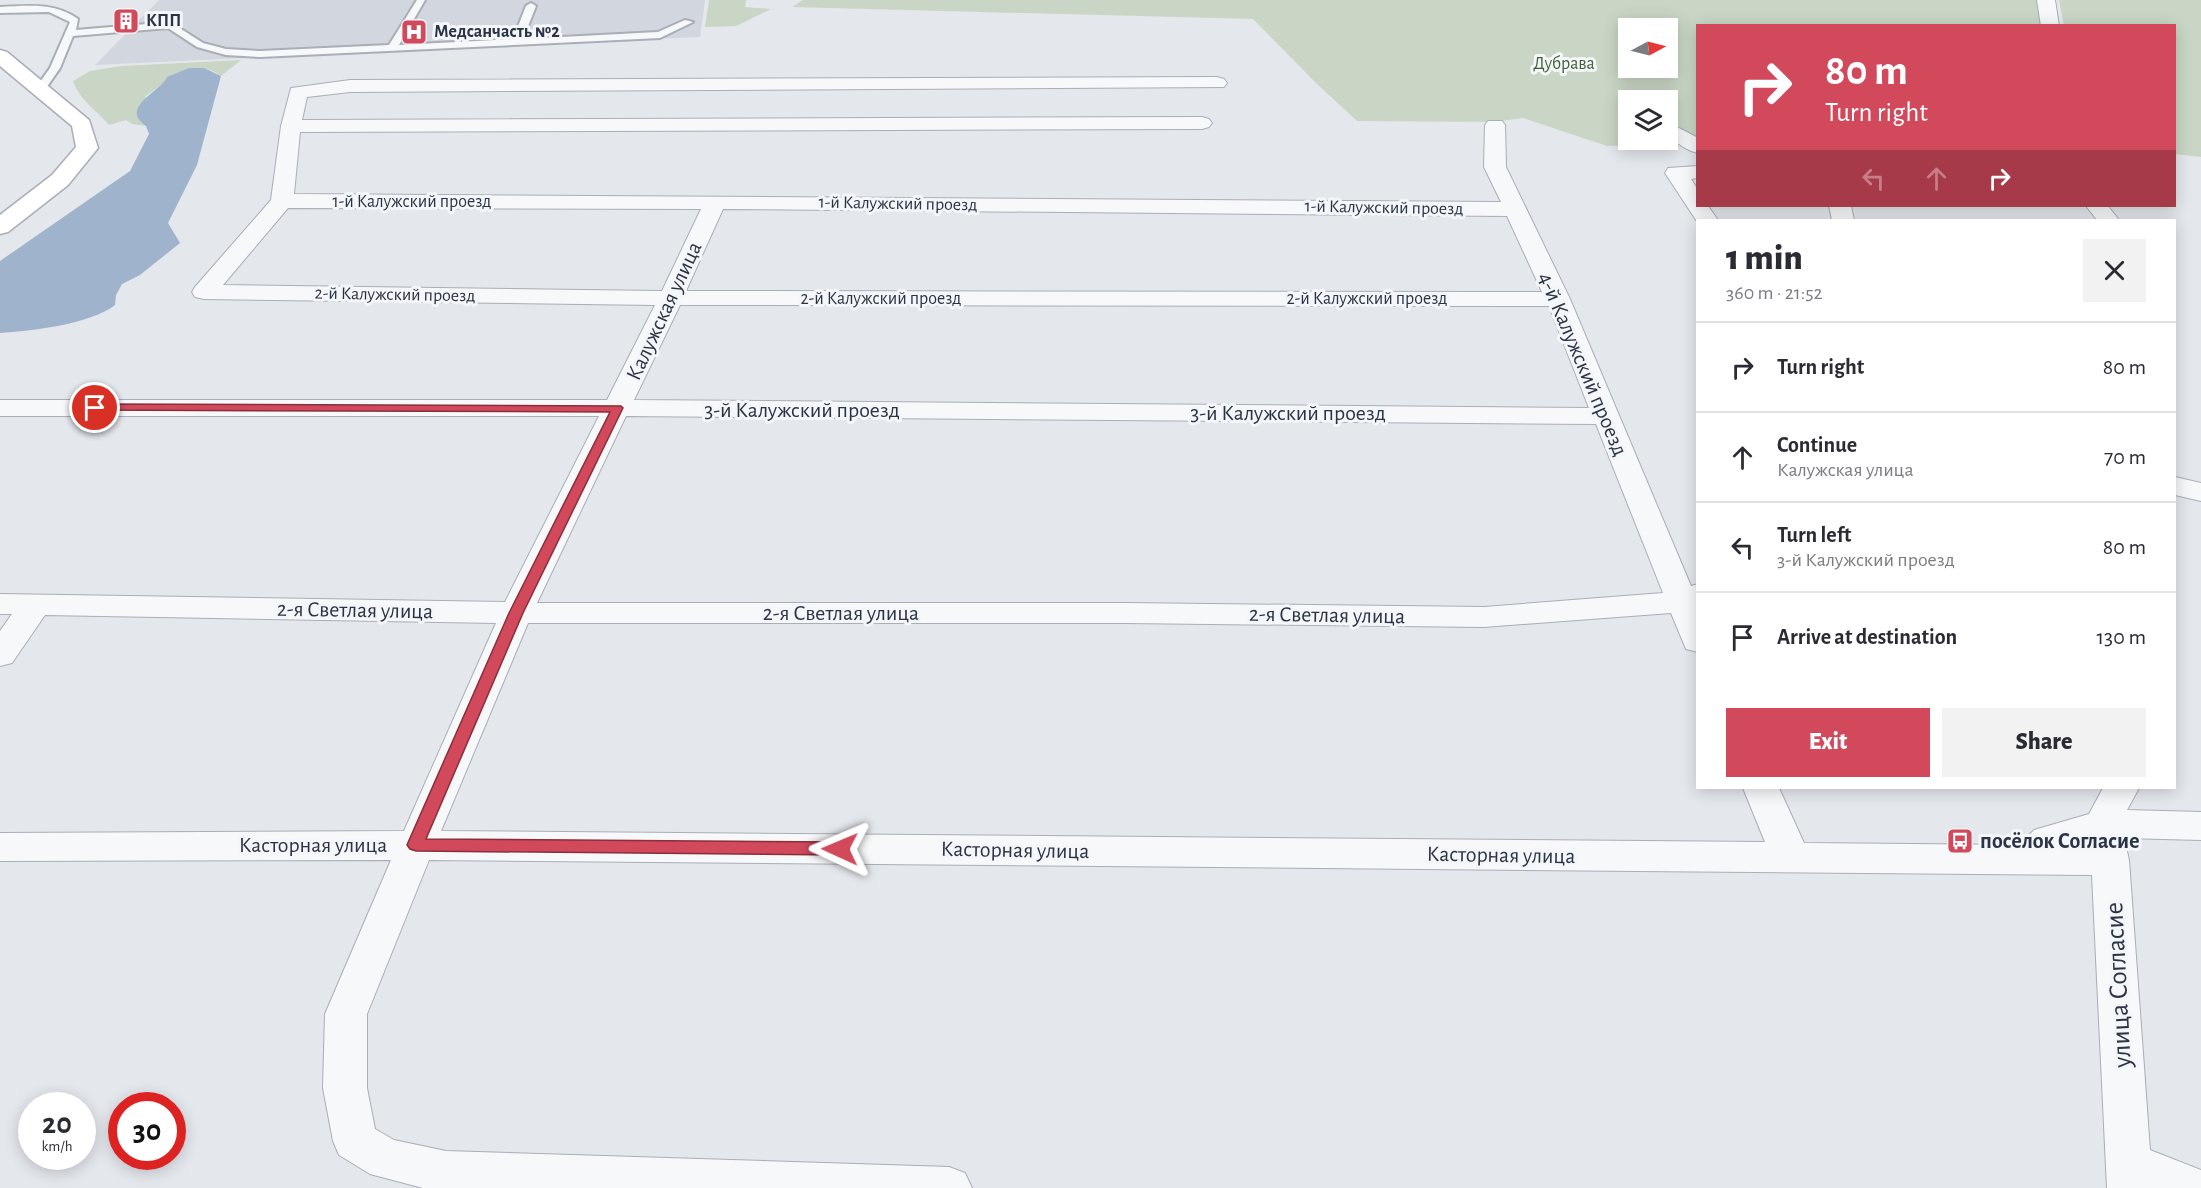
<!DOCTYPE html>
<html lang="en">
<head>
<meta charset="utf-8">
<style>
  :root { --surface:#fff; --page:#f2f2f3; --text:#2b2b33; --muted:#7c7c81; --line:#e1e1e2; --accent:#d1495b }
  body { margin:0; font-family:"Alegreya Sans",sans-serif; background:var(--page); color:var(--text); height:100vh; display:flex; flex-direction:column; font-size:22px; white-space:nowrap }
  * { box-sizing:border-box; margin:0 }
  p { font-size:20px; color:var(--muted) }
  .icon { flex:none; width:33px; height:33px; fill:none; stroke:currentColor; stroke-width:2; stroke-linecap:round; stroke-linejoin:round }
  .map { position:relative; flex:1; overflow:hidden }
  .drawer { position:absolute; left:1696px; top:219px; width:480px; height:570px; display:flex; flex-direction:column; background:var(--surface); border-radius:0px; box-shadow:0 3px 15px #0003 }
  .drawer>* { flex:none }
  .banner { position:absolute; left:1696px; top:24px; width:480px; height:183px; border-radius:0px; box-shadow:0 3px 15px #0003; background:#d1495b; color:#fff; overflow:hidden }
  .needle { width:39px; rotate:83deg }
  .tools { position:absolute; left:1618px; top:18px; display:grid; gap:12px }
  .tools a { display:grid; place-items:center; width:60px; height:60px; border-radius:0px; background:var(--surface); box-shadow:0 3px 15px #0003; font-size:30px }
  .speed { position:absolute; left:18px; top:1092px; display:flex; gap:12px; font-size:30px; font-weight:700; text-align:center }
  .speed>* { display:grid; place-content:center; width:78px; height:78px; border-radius:50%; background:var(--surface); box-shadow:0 3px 15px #0003; line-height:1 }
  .speed small { font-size:15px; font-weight:400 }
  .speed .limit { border:9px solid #d22; background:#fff; color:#111 }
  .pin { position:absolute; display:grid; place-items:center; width:51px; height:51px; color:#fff; margin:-26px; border:3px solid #fff; border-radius:50%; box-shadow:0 2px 6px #0007 }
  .me { position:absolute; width:66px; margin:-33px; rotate:271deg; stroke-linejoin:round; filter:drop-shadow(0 0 4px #0008) }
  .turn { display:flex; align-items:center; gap:21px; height:126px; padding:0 30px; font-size:27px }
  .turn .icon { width:78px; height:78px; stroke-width:2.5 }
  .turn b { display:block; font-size:42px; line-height:51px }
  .lanes { display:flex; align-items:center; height:57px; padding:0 30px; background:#0003; justify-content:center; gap:30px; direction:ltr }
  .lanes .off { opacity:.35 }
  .round { display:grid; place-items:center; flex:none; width:63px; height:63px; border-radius:0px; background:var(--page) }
  .headline { display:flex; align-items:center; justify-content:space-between; height:102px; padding:0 30px }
  h1 { font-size:36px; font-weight:800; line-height:45px }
  .primary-button { display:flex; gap:12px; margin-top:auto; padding:12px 30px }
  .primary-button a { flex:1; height:69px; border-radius:0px; background:var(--accent); color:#fff; font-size:24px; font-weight:800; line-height:69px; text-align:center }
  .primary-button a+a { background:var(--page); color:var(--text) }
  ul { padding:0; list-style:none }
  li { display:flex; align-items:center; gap:18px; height:90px; padding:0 30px; border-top:2px solid var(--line) }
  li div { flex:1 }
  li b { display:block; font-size:22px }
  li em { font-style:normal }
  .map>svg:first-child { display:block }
  .built { fill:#d2d6de }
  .green { fill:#c9d6c5; fill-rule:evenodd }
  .water { fill:#9fb4cc }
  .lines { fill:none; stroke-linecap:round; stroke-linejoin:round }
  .lane-casing { stroke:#a9aeb7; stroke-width:4 }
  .street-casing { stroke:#a9aeb7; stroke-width:2 }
  .secondary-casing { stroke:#a9aeb7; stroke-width:3 }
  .lane { fill:#f7f8fa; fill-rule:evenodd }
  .street { fill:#f7f8fa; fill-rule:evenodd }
  .secondary { fill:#fff; fill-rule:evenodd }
  .route { fill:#d1495b; stroke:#882f3b; stroke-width:1.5 }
  .labels { text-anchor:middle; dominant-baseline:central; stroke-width:6; stroke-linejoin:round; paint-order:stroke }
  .far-poi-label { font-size:18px; font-weight:bold; fill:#2b3445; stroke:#f4f6f9; text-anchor:start }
  .far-park-label { font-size:18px; fill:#3f6138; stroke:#f4f6f9 }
  .far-street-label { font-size:18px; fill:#2b3445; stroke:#f4f6f9 }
  .street-label { font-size:22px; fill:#2b3445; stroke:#f4f6f9 }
  .poi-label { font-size:22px; font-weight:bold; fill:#2b3445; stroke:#f4f6f9; text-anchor:start }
  .near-street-label { font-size:27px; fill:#2b3445; stroke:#f4f6f9 }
</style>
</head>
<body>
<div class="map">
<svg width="2201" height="1188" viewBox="0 0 2201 1188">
  <rect width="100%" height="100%" fill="#e4e7ec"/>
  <polygon class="built" points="159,0 705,0 700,37 95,65"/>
  <g class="green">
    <polygon points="709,0 746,0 745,7 771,9 736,26 705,27"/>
    <path d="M803,0H2036L2042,25L1698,26V143L1607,146L1523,118L1493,122L1357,121L1316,83L1253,19L792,7ZM1629,28H1668V68H1629ZM1629,100H1668V140H1629Z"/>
    <polygon points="2059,0 2201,0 2201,157 2175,154 2175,26 2064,25"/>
    <path d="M241,60L221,76C194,55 168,80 146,96L141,123L146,126L132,124L126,120L109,125C96,110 79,99 73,81L90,71L122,66Z"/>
  </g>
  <path class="water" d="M189,68H204L221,76L197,165L168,223L180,243L140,275L122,284L116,295L115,305C91,324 31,331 0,333V261L130,171L149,134L146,126C118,107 162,91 167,77Z"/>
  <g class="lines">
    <defs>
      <path id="lane" d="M417,0H425L399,45L513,39L526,6L531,3L536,6L523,39L658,32L685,20L693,22L660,38L260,57L226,55L197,47L168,28L73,36L60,68L44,91L40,92L35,89L50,68L70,22L49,12L0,13V7C28,6 54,2 78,19L76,30L170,22L203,43L226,49L260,51L389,45Z"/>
      <g id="street">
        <polygon points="2037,0 2055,0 2059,26 2041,26"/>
        <path d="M1217,77L1224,79L1227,83L1224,87L350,92L307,97L302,120L1202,117L1209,119L1212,123L1209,127L1202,129L300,132L294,194L1501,202L1484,167L1485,125L1488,121H1502L1505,125L1506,167L1570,299L1691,586L1698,584V652L1686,649L1671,613L1484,627L1126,623H528L441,831L1765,842L1743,788H1779L1804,843L2020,845L2034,830L2089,814L2103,788H2139L2127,810L2201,812V840L2124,838L2129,860L2150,1150L2201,1170V1188H2107L2092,875L429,860L367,1014V1088L375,1129L394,1140L446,1151L949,1167L965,1173L972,1188H423L370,1174L339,1155L333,1141L323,1088L325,1014L391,860L0,861V833L404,831L496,623L45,615L12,663L0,666V631L12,614H0V594L505,602L599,416H0V400H607L655,305L204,299L195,297L192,292L195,287L271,200L281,126L291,88L350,80ZM288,208L701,209L662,291L223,285ZM723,209L1507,216L1542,292L686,291ZM680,305L1549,306L1589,408L634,400ZM626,416L1596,424L1663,593L1484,607L1126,603H537Z"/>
        <path d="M1679,128L1698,138V153C1688,151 1675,143 1669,134L1672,130Z"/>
        <polygon points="1698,166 1698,178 1691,179 1698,190 1698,206 1708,206 1718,220 1698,220 1698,223 1665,173 1668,168"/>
        <polygon points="1829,206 1851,206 1854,220 1832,220"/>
        <polygon points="2086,206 2108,206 2119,220 2097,220"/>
        <polygon points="2175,477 2201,483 2201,501 2175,495"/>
      </g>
      <polygon id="secondary" points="0,50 7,52 89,120 98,148 68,185 8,232 0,234 0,215 52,175 76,147 72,126 0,66"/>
    </defs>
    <use href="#lane" class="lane-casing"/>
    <use href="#street" class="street-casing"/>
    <use href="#secondary" class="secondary-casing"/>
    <use href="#lane" class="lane"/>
    <use href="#street" class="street"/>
    <use href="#secondary" class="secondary"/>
  </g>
  <polygon class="route" points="95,404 621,406 623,408 523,613 426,839 840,842 846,844 848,849 846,853 840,855 416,851 410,849 407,845 509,613 610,412 91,410 91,405"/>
  <defs>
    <symbol id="building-square" viewBox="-11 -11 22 22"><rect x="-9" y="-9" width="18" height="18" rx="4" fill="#d1495b" stroke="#f4f6f9"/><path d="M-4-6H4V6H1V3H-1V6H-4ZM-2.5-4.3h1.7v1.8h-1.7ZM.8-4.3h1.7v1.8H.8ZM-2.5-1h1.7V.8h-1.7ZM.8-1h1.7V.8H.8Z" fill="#fff"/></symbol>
    <symbol id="hospital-square" viewBox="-11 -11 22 22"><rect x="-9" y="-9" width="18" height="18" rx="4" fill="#d1495b" stroke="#f4f6f9"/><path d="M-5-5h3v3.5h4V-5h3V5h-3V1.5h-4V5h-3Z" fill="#fff"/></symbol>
    <symbol id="bus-square" viewBox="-11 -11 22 22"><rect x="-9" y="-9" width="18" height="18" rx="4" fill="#d1495b" stroke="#f4f6f9"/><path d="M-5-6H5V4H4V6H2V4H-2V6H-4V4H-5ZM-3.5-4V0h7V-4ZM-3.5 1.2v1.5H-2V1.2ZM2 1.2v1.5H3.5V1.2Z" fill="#fff"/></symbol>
  </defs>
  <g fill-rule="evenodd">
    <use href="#building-square" x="111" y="6" width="30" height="30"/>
    <use href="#hospital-square" x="399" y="17" width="30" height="30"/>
    <use href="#bus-square" x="1945" y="826" width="30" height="30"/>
  </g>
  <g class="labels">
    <g class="far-poi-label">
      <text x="146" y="21">КПП</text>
      <text x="434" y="32">Медсанчасть №2</text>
    </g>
    <g class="far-park-label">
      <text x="1564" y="64">Дубрава</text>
    </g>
    <g class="far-street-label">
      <text x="412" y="202">1-й Калужский проезд</text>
      <text transform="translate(898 204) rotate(1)">1-й Калужский проезд</text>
      <text transform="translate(1384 208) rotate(1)">1-й Калужский проезд</text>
      <text transform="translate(395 295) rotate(1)">2-й Калужский проезд</text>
      <text x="881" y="299">2-й Калужский проезд</text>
      <text x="1367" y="299">2-й Калужский проезд</text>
    </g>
    <g class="street-label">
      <text transform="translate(664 311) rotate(-65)">Калужская улица</text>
      <text transform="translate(1583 364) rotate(67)">4-й Калужский проезд</text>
      <text x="802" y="410">3-й Калужский проезд</text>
      <text x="1288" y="413">3-й Калужский проезд</text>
      <text transform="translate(355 610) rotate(1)">2-я Светлая улица</text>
      <text x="841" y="613">2-я Светлая улица</text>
      <text transform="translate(1327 615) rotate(1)">2-я Светлая улица</text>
      <text x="313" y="845">Касторная улица</text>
      <text transform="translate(1015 850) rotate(1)">Касторная улица</text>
      <text transform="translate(1501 855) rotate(1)">Касторная улица</text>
    </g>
    <g class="poi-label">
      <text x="1980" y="841">посёлок Согласие</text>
    </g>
    <g class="near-street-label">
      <text transform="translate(2118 985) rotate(-93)">улица Согласие</text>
    </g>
  </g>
</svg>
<div class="tools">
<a><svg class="needle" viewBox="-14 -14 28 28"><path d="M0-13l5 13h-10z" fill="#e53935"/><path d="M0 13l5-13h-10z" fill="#7c7c81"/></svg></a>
<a><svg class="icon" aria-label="layers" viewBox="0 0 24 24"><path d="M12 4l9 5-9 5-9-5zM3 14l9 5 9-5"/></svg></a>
</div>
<div class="speed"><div>20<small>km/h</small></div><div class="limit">30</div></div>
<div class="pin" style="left:95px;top:408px;background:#d93025"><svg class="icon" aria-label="arrive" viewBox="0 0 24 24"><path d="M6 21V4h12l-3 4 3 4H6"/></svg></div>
<svg class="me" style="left:840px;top:849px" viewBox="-20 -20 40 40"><path d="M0-17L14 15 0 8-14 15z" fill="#d1495b" stroke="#fff" stroke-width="4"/></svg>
<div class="banner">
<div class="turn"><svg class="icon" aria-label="right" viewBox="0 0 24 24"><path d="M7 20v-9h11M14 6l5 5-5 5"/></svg><div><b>80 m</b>Turn right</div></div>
<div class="lanes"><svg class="icon off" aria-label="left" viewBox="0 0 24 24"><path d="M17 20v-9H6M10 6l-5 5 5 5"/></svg><svg class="icon off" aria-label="ahead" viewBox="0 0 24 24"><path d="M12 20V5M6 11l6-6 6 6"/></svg><svg class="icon" aria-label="right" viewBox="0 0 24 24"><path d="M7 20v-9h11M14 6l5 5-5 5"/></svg></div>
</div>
<section class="drawer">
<div class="headline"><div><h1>1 min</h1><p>360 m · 21:52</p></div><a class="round"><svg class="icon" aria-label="close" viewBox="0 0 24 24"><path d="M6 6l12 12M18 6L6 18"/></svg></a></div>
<ul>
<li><svg class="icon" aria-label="right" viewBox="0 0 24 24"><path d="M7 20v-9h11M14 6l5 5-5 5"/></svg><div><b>Turn right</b></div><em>80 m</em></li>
<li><svg class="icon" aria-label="ahead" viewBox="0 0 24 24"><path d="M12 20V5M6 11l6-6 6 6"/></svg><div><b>Continue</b><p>Калужская улица</p></div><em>70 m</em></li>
<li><svg class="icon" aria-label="left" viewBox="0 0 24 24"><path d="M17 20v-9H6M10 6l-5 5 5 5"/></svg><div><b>Turn left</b><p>3-й Калужский проезд</p></div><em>80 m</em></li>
<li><svg class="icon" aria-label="arrive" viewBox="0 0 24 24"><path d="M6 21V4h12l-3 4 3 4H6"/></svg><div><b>Arrive at destination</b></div><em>130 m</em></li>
</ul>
<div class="primary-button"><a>Exit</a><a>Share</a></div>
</section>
</div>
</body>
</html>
